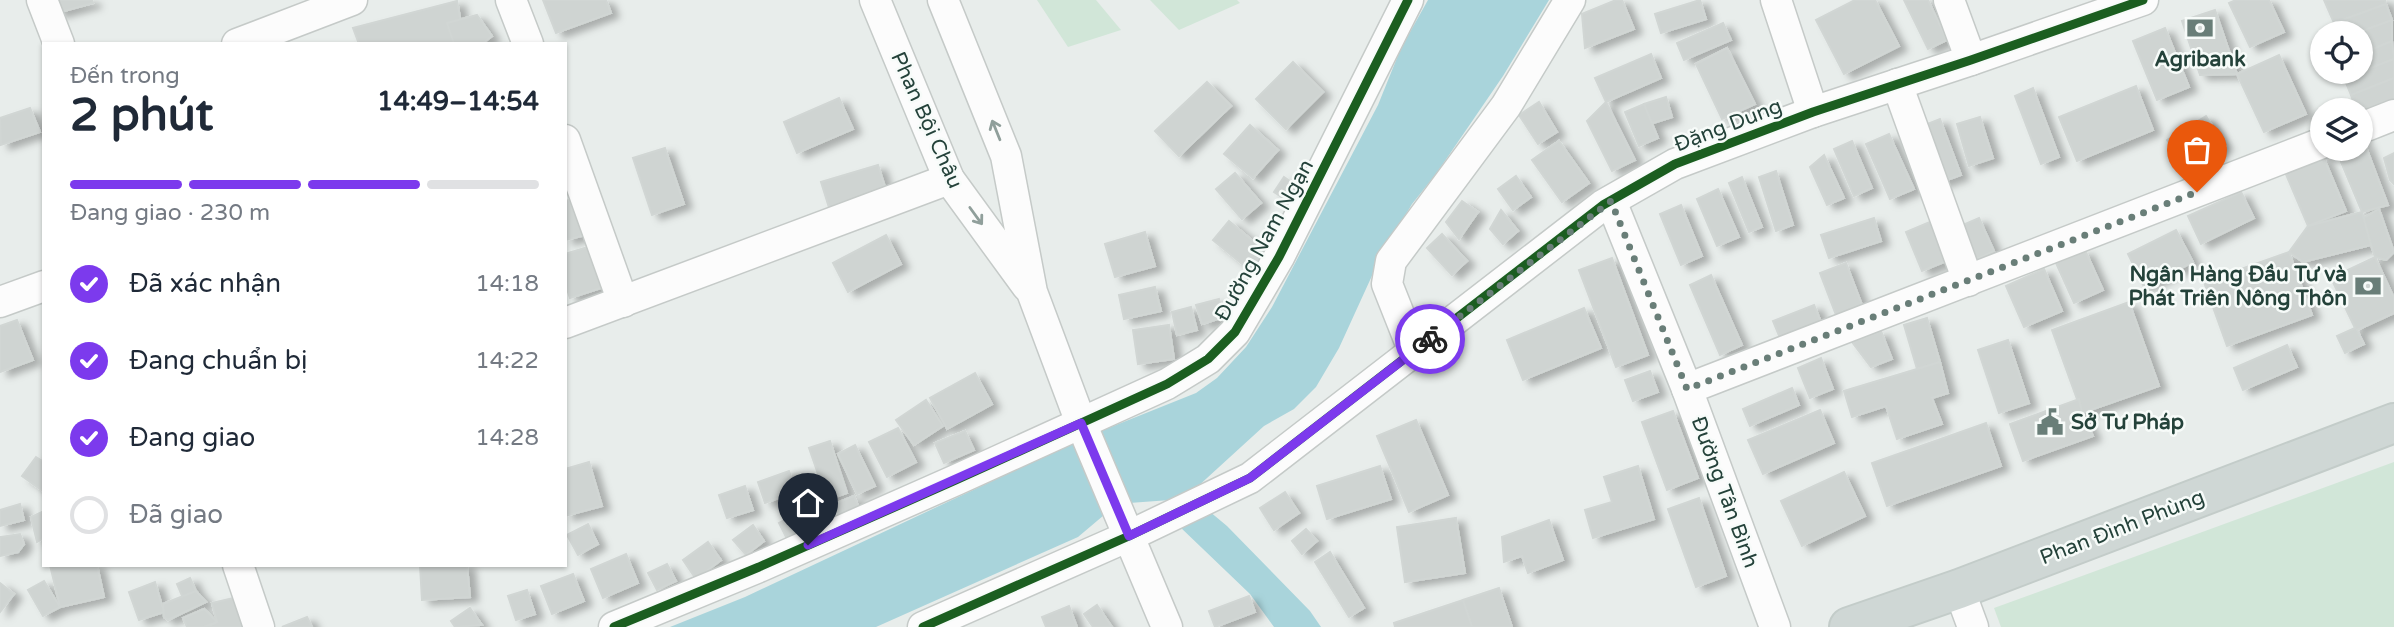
<!DOCTYPE html>
<html lang="vi">
<meta charset="utf-8">
<style>
body{margin:0;font-family:"Varela Round",sans-serif;background:#f2f2f3;color:#1f2937;height:100vh;display:flex;flex-direction:column;font-size:26px;white-space:nowrap}
*{box-sizing:border-box;margin:0}
p{font-size:23px;color:#747a83}
.icon{flex:none;width:38px;height:38px;fill:none;stroke:currentColor;stroke-width:2;stroke-linecap:round;stroke-linejoin:round}
.map{position:relative;flex:1;overflow:hidden}
.panel{position:absolute;left:42px;top:42px;width:525px;height:525px;display:flex;flex-direction:column;background:#fff;border-radius:0px;box-shadow:0 2px 5px #0004}
.panel>*{flex:none}
.fabs{position:absolute;left:2310px;top:21px;display:grid;gap:14px}
.fabs a{display:grid;place-items:center;width:63px;height:63px;border-radius:50%;background:#fff;box-shadow:0 2px 5px #0004;font-size:35px}
.pin{position:absolute;display:grid;place-items:center;width:60px;height:60px;color:#fff;margin:-72px -30px;border-radius:50% 50% 50% 0;rotate:-45deg;box-shadow:0 0 7px #0007}
.pin .icon{rotate:45deg}
.courier{position:absolute;display:grid;place-items:center;width:70px;height:70px;margin:-35px;border:5px solid #7c3aed;border-radius:50%;background:#fff;color:#222;box-shadow:0 2px 9px #0007}
.summary em{font-style:normal;font-weight:700}
.summary div{display:flex;flex-direction:column-reverse}
.summary{display:flex;align-items:center;justify-content:space-between;height:119px;padding:0 28px}
h1{font-size:46px;font-weight:700;line-height:52px}
.bar{display:grid;grid-template-columns:repeat(4,1fr);gap:10px 7px;align-content:center;height:84px;padding:0 28px}
.bar i{height:9px;border-radius:5px;background:#e0e1e3}
.bar .active{background:#7c3aed}
.bar p{grid-column:span 4}
ol{padding:0 28px;list-style:none}
li{display:flex;align-items:center;gap:21px;height:77px}
li p{margin-inline-start:auto}
li .icon{padding:7px;border-radius:50%;background:#7c3aed;color:#fff;stroke-width:4}
li:last-child{color:#747a83}
li i{width:38px;height:38px;border:4px solid #e0e1e3;border-radius:50%}
.map>svg:first-child{display:block}
.green{fill:#d1e6d8}
.water{fill:#a9d4db}
.building{fill:#cfd4d2;stroke:#d1d6d4;stroke-width:2;filter:url(#shadow)}
.lines{fill:none;stroke-linecap:round;stroke-linejoin:round}
.minor-casing{stroke:#c5cac8;stroke-width:33}
.major-casing{stroke:#c3ccc9;stroke-width:42}
.minor{stroke:#fcfcfc;stroke-width:30}
.major{stroke:#cfd7d5;stroke-width:38}
.cycleway-casing{stroke:#f7fbf9;stroke-width:13}
.cycleway{stroke:#1b5e20;stroke-width:9}
.oneway{stroke:#909f9b}
.done{stroke:#697e78;stroke-width:7;stroke-dasharray:0 12.6}
.route{stroke:#7c3aed;stroke-width:9}
.labels{text-anchor:middle;stroke-width:5;stroke-linejoin:round;paint-order:stroke}
.poi-label{font-size:21px;font-weight:bold;fill:#24423a;stroke:#f7fbf9}
.street-label{font-size:21px;fill:#24423a;stroke:#f7fbf9}
</style>
<div class="map">
<svg width="2394" height="627" viewBox="0 0 2394 627">
<defs>
<filter id="shadow"><feDropShadow dx="8" dy="4.5" stdDeviation="3.5" flood-color="#0004"/></filter>
</defs>
<rect width="100%" height="100%" fill="#e8edeb"/>
<!-- green -->
<g class="green">
<path d="M1037,0H1096L1121,30L1068,47Z"/>
<path d="M1150,0H1237L1240,3L1179,30Z"/>
<path d="M2394,462V627H2001L1994,608Z"/>
</g>
<!-- water -->
<g class="water">
<path d="M1428,0H1549L1503,76L1436,174L1412,204L1381,256L1339,348L1316,387L1294,409L1264,426L1184,499L1129,503L1110,510L1078,537L876,627H670L745,597L1086,437L1196,393L1217,378L1246,347L1272,307L1378,105L1401,48Z"/>
<path d="M1209,511L1227,526L1310,611L1321,627H1274L1250,594L1179,526Z"/>
</g>
<!-- building -->
<g class="building">
<path d="M54,0H92L93,3L57,13Z"/>
<path d="M543,0H606L611,13L556,33Z"/>
<path d="M1616,0H1622L1634,29L1585,48L1582,14Z"/>
<path d="M1700,0L1706,19L1661,33L1655,14Z"/>
<path d="M1855,0H1875L1899,46L1844,74L1816,20Z"/>
<path d="M1904,0H1928L1947,40L1928,49Z"/>
<path d="M2236,0H2269L2284,32L2250,47L2229,3Z"/>
<path d="M2324,0H2385L2386,4L2334,23Z"/>
<path d="M457,1L465,44H359L353,28Z"/>
<path d="M2386,4L2392,20L2357,33H2338L2334,23Z"/>
<path d="M2215,10L2237,74L2200,75L2182,21Z"/>
<path d="M477,15L492,36L482,44H454L447,23Z"/>
<path d="M2392,20V41L2361,54V33H2357Z"/>
<path d="M1723,23L1731,40L1684,60L1677,43Z"/>
<path d="M2165,28L2189,87L2157,100L2133,41Z"/>
<path d="M2392,41L2394,59L2344,78L2342,72H2361V54Z"/>
<path d="M1727,48L1755,104L1722,119L1696,64Z"/>
<path d="M1651,54L1661,78L1606,102L1595,78Z"/>
<path d="M2279,55L2306,114L2264,132L2237,74Z"/>
<path d="M2394,59V78L2351,95L2344,78Z"/>
<path d="M1293,62L1323,92L1286,129L1256,99Z"/>
<path d="M2394,78V100L2361,112V110H2356L2351,95Z"/>
<path d="M1207,82L1231,106L1179,156L1155,131Z"/>
<path d="M2136,86L2153,130L2077,161L2059,117Z"/>
<path d="M2033,88L2059,157L2041,164L2015,96Z"/>
<path d="M1666,97L1672,117L1650,124L1644,104Z"/>
<path d="M839,98L853,129L797,153L784,122Z"/>
<path d="M1539,102L1557,132L1538,144L1519,115Z"/>
<path d="M1606,102L1635,160L1612,171L1587,121Z"/>
<path d="M1644,104L1658,138L1639,146L1625,112Z"/>
<path d="M30,108L40,132L1,145L0,118Z"/>
<path d="M2206,116L2225,146L2187,170L2167,140Z"/>
<path d="M1980,117L1993,158L1969,166L1957,124Z"/>
<path d="M1940,119L1961,175L1939,183L1917,128Z"/>
<path d="M1250,125L1278,150L1253,178L1224,154Z"/>
<path d="M1889,134L1914,189L1890,199L1866,144Z"/>
<path d="M2363,139L2388,205L2362,212L2336,150L2361,149V140Z"/>
<path d="M1559,141L1589,183L1562,202L1532,160Z"/>
<path d="M1852,141L1872,188L1854,196L1834,149Z"/>
<path d="M665,148L684,204L652,215L633,158Z"/>
<path d="M2394,153V184L2390,180L2384,158Z"/>
<path d="M1824,155L1844,198L1827,205L1810,167Z"/>
<path d="M2323,156L2346,211L2308,226L2285,172Z"/>
<path d="M878,165L888,196L831,214L821,182Z"/>
<path d="M1776,171L1793,225L1776,231L1759,177Z"/>
<path d="M1235,173L1261,203L1242,219L1216,189Z"/>
<path d="M1516,176L1531,197L1513,210L1498,189Z"/>
<path d="M1284,177L1299,187L1289,202L1274,192Z"/>
<path d="M1742,177L1762,227L1749,232L1729,183Z"/>
<path d="M1718,189L1739,237L1717,246L1697,199Z"/>
<path d="M2241,192L2254,218L2201,244L2188,216Z"/>
<path d="M578,198L586,235L565,240V201Z"/>
<path d="M1462,201L1478,212L1459,239L1446,222Z"/>
<path d="M1681,205L1702,256L1681,265L1660,214Z"/>
<path d="M2379,209L2394,252L2386,260L2375,257L2362,219Z"/>
<path d="M1501,210L1518,231L1503,244L1490,229Z"/>
<path d="M2362,212L2371,245L2303,262L2289,252L2308,226Z"/>
<path d="M1874,218L1881,241L1829,258L1821,235Z"/>
<path d="M1979,218L1994,251L1973,261L1958,227Z"/>
<path d="M1229,221L1266,252L1251,271L1213,240Z"/>
<path d="M1932,221L1949,260L1922,271L1906,232Z"/>
<path d="M2176,230L2193,262L2144,287L2128,254Z"/>
<path d="M1145,232L1155,266L1115,277L1105,244Z"/>
<path d="M1442,234L1467,261L1452,275L1427,248Z"/>
<path d="M886,235L901,264L848,292L833,263Z"/>
<path d="M591,246L604,287L570,298L565,283V254Z"/>
<path d="M2085,250L2103,290L2074,303L2056,263Z"/>
<path d="M2289,252L2312,315L2227,346L2204,282Z"/>
<path d="M2375,257L2394,298V313L2357,330L2364,344L2345,353L2337,336L2355,328L2331,278Z"/>
<path d="M1612,258L1648,355L1616,367L1579,270Z"/>
<path d="M1846,263L1862,305L1836,315L1820,273Z"/>
<path d="M2044,269L2062,311L2024,327L2006,286Z"/>
<path d="M1711,275L1742,345L1720,355L1690,285Z"/>
<path d="M1155,287L1161,311L1124,319L1119,295Z"/>
<path d="M1219,299L1224,317L1202,324L1196,305Z"/>
<path d="M2129,302L2159,386L2082,413L2052,330Z"/>
<path d="M1814,305L1821,322L1780,338L1773,321Z"/>
<path d="M1191,307L1197,330L1177,335L1172,312Z"/>
<path d="M1584,308L1601,348L1523,380L1507,340Z"/>
<path d="M1927,318L1940,362L1917,369L1904,325Z"/>
<path d="M17,320L33,360L0,372V326Z"/>
<path d="M1169,325L1174,359L1138,364L1133,330Z"/>
<path d="M1881,331L1892,359L1871,367L1852,342Z"/>
<path d="M2008,340L2029,403L1999,413L1978,350Z"/>
<path d="M2287,345L2297,367L2243,390L2234,368Z"/>
<path d="M1821,358L1833,389L1810,398L1798,368Z"/>
<path d="M1940,362L1948,393L1932,398L1942,424L1897,439L1886,406L1852,417L1844,391Z"/>
<path d="M1650,371L1658,392L1633,401L1625,380Z"/>
<path d="M975,373L992,404L947,429L930,398Z"/>
<path d="M1792,388L1799,405L1750,426L1743,409Z"/>
<path d="M2079,399L2082,413L2093,436L2023,461L2010,424Z"/>
<path d="M926,400L943,426L914,445L896,420Z"/>
<path d="M1820,410L1834,443L1763,474L1748,440Z"/>
<path d="M1673,411L1698,478L1667,490L1642,422Z"/>
<path d="M1416,420L1448,495L1409,512L1377,436Z"/>
<path d="M1986,423L2001,466L1887,506L1872,463Z"/>
<path d="M898,428L916,462L887,477L869,442Z"/>
<path d="M965,431L974,450L944,463L935,443Z"/>
<path d="M830,441L847,493L827,500L809,448Z"/>
<path d="M855,445L875,486L857,494L838,454Z"/>
<path d="M36,457L44,462L43,491L22,476Z"/>
<path d="M589,462L602,506L565,516V469Z"/>
<path d="M1380,466L1391,499L1327,519L1317,486Z"/>
<path d="M1638,466L1654,519L1593,538L1585,510L1612,502L1604,477Z"/>
<path d="M789,471L796,492L765,503L758,482Z"/>
<path d="M1844,472L1865,516L1802,546L1781,501Z"/>
<path d="M745,486L753,510L727,518L719,495Z"/>
<path d="M1285,492L1299,513L1274,530L1260,508Z"/>
<path d="M854,496L859,508L839,515L834,504Z"/>
<path d="M1699,498L1726,576L1696,587L1668,509Z"/>
<path d="M20,504L24,520L0,526V510Z"/>
<path d="M813,506L822,524L788,541L779,523Z"/>
<path d="M44,511V538L37,542L31,517Z"/>
<path d="M1456,518L1465,573L1405,582L1397,527Z"/>
<path d="M1549,520L1563,560L1528,573L1522,556L1504,562L1502,537Z"/>
<path d="M588,524L598,544L578,555L567,535Z"/>
<path d="M753,525L764,541L746,555L733,540Z"/>
<path d="M1306,529L1317,541L1302,554L1292,541Z"/>
<path d="M20,534L24,544L18,552L0,556V537Z"/>
<path d="M708,542L721,560L696,579L683,560Z"/>
<path d="M1330,552L1364,608L1349,617L1315,562Z"/>
<path d="M626,554L638,583L603,598L591,569Z"/>
<path d="M667,564L676,581L657,590L648,573Z"/>
<path d="M50,565H97L104,597L60,607Z"/>
<path d="M420,565H467L470,597L422,600Z"/>
<path d="M573,574L584,601L552,614L541,586Z"/>
<path d="M190,578L196,591L183,598L177,584Z"/>
<path d="M44,581L60,607L43,616L28,590Z"/>
<path d="M155,582L164,612L139,620L129,592Z"/>
<path d="M0,583L14,594L0,612Z"/>
<path d="M1499,588L1512,627H1472L1463,600Z"/>
<path d="M527,590L535,614L516,620L508,596Z"/>
<path d="M196,591L206,602L168,620L164,617L163,604Z"/>
<path d="M1249,596L1255,612L1215,627L1209,611Z"/>
<path d="M238,597L245,627H207L217,622L212,603Z"/>
<path d="M1463,600L1472,627H1395L1394,623Z"/>
<path d="M1097,605L1112,627H1093L1084,614Z"/>
<path d="M1069,606L1077,627H1046L1042,617Z"/>
<path d="M470,608L482,625L455,627L451,621Z"/>
<path d="M204,609L217,622L204,627H187L183,618Z"/>
<path d="M307,617L312,627H282Z"/>
</g>
<g class="lines">
<defs>
<g id="minor">
<path d="M42,0L59,44"/>
<path d="M511,0L528,44"/>
<path d="M875,0L949,179L1027,286"/>
<path d="M943,0L1006,156L1032,292L1081,423L1167,627"/>
<path d="M1776,0L1813,112"/>
<path d="M1949,0L1971,60"/>
<path d="M237,44L352,0"/>
<path d="M1897,84L1968,281"/>
<path d="M2361,128L2394,115"/>
<path d="M565,140L623,302"/>
<path d="M1611,201L1687,389L1775,627"/>
<path d="M0,302L44,286"/>
<path d="M565,323L949,179"/>
<path d="M1414,352L1387,284L1391,261L1506,106L1570,0"/>
<path d="M1687,389L2322,143"/>
<path d="M238,565L259,627"/>
<path d="M1959,589L1973,627"/>
<path d="M614,627L759,567L956,480L1167,384L1208,359L1235,332L1279,257L1408,0"/>
<path d="M923,627L1129,536L1250,478L1603,205L1675,164L1813,112L1971,60L2143,0"/>
</g>
<path id="major" d="M1849,627L1959,589L2394,423"/>
</defs>
<!-- minor casing -->
<use href="#minor" class="minor-casing"/>
<!-- major casing -->
<use href="#major" class="major-casing"/>
<!-- minor -->
<use href="#minor" class="minor"/>
<!-- major -->
<use href="#major" class="major"/>
<defs>
<g id="cycleway">
<path d="M614,627L759,567L956,480L1167,384L1208,359L1235,332L1279,257L1408,0"/>
<path d="M923,627L1129,536L1250,478L1603,205L1675,164L1813,112L1971,60L2143,0"/>
</g>
</defs>
<!-- cycleway casing -->
<use href="#cycleway" class="cycleway-casing"/>
<!-- cycleway -->
<use href="#cycleway" class="cycleway"/>
</g>
<!-- one-way arrows -->
<defs><path id="oneway-shaft" d="M-6 0H5M1.5-3L5.5 0L1.5 3" fill="none" stroke-width="1.6" stroke-linecap="round" stroke-linejoin="round" transform="scale(1.75)"/></defs>
<g class="oneway">
<use href="#oneway-shaft" transform="translate(996 130) rotate(-112)"/>
<use href="#oneway-shaft" transform="translate(976 216) rotate(54)"/>
</g>
<g class="lines">
<!-- done -->
<path class="done" d="M1430,339L1611,201L1687,389L2197,192"/>
<!-- route -->
<path class="route" d="M808,545L1081,423L1129,536L1250,478L1430,339"/>
</g>
<!-- icons -->
<defs>
<symbol id="bank-bare" viewBox="-9 -9 18 18"><path d="M-6-4H6V4H-6ZM0-2.3a2.3 2.3 0 1 0 0 4.6a2.3 2.3 0 1 0 0-4.6Z" fill="#697e78" stroke="#f7fbf9" stroke-width="2.5" paint-order="stroke"/></symbol>
<symbol id="civic-bare" viewBox="-9 -9 18 18"><path d="M-.6-6.5H3V-4.5H.6V-3L4-1V1h2V6H-6V1h2V-1L-.6-3ZM-1.2 2.5V6h2.4V2.5Z" fill="#697e78" stroke="#f7fbf9" stroke-width="2.5" paint-order="stroke"/></symbol>
</defs>
<g fill-rule="evenodd">
<use href="#bank-bare" x="2181" y="9" width="38" height="38"/>
<use href="#bank-bare" x="2349" y="267" width="38" height="38"/>
<use href="#civic-bare" x="2031" y="403" width="38" height="38"/>
</g>
<g class="labels">
<!-- poi labels -->
<g class="poi-label">
<text x="2200" y="66">Agribank</text>
<text x="2347" y="281" text-anchor="end">Ngân Hàng Đầu Tư và<tspan x="2347" dy="24">Phát Triên Nông Thôn</tspan></text>
<text x="2071" y="429" text-anchor="start">Sở Tư Pháp</text>
</g>
<!-- street labels -->
<g class="street-label">
<text transform="translate(927 120) rotate(66)" y="7">Phan Bội Châu</text>
<text transform="translate(1728 125) rotate(-21)" y="7">Đặng Dung</text>
<text transform="translate(1264 240) rotate(-61)" y="7">Đường Nam Ngạn</text>
<text transform="translate(1725 492) rotate(70)" y="7">Đường Tân Bình</text>
<text transform="translate(2122 527) rotate(-21)" y="7">Phan Đình Phùng</text>
</g>
</g>
</svg>
<div class="fabs">
<a><svg class="icon" aria-label="locate" viewBox="0 0 24 24"><circle cx="12" cy="12" r="6"/><path d="M12 2v4M12 18v4M2 12h4M18 12h4"/></svg></a>
<a><svg class="icon" aria-label="layers" viewBox="0 0 24 24"><path d="M12 4l9 5-9 5-9-5zM3 14l9 5 9-5"/></svg></a>
</div>
<div class="pin" style="left:2197px;top:192px;background:#ea580c"><svg class="icon" aria-label="bag" viewBox="0 0 24 24"><path d="M5 8h14l-1 12H6zM9 8a3 3 0 0 1 6 0"/></svg></div>
<div class="pin" style="left:808px;top:545px;background:#1f2937"><svg class="icon" aria-label="home" viewBox="0 0 24 24"><path d="M3 11l9-7 9 7M6 9v11h12V9"/></svg></div>
<div class="courier" style="left:1430px;top:339px"><svg class="icon" aria-label="bike" viewBox="0 0 24 24"><circle cx="6" cy="16" r="4"/><circle cx="18" cy="16" r="4"/><path d="M6 16l4-8h5l3 8M10 8l3 8H6M13 5h3"/></svg></div>
<section class="panel">
<div class="summary"><div><h1>2 phút</h1><p>Đến trong</p></div><em>14:49–14:54</em></div>
<div class="bar"><i class="active"></i><i class="active"></i><i class="active"></i><i></i><p>Đang giao · 230 m</p></div>
<ol>
<li><svg class="icon" aria-label="check" viewBox="0 0 24 24"><path d="M5 12l5 5 9-10"/></svg>Đã xác nhận<p>14:18</p></li>
<li><svg class="icon" aria-label="check" viewBox="0 0 24 24"><path d="M5 12l5 5 9-10"/></svg>Đang chuẩn bị<p>14:22</p></li>
<li><svg class="icon" aria-label="check" viewBox="0 0 24 24"><path d="M5 12l5 5 9-10"/></svg>Đang giao<p>14:28</p></li>
<li><i></i>Đã giao</li>
</ol>
</section>
</div>
